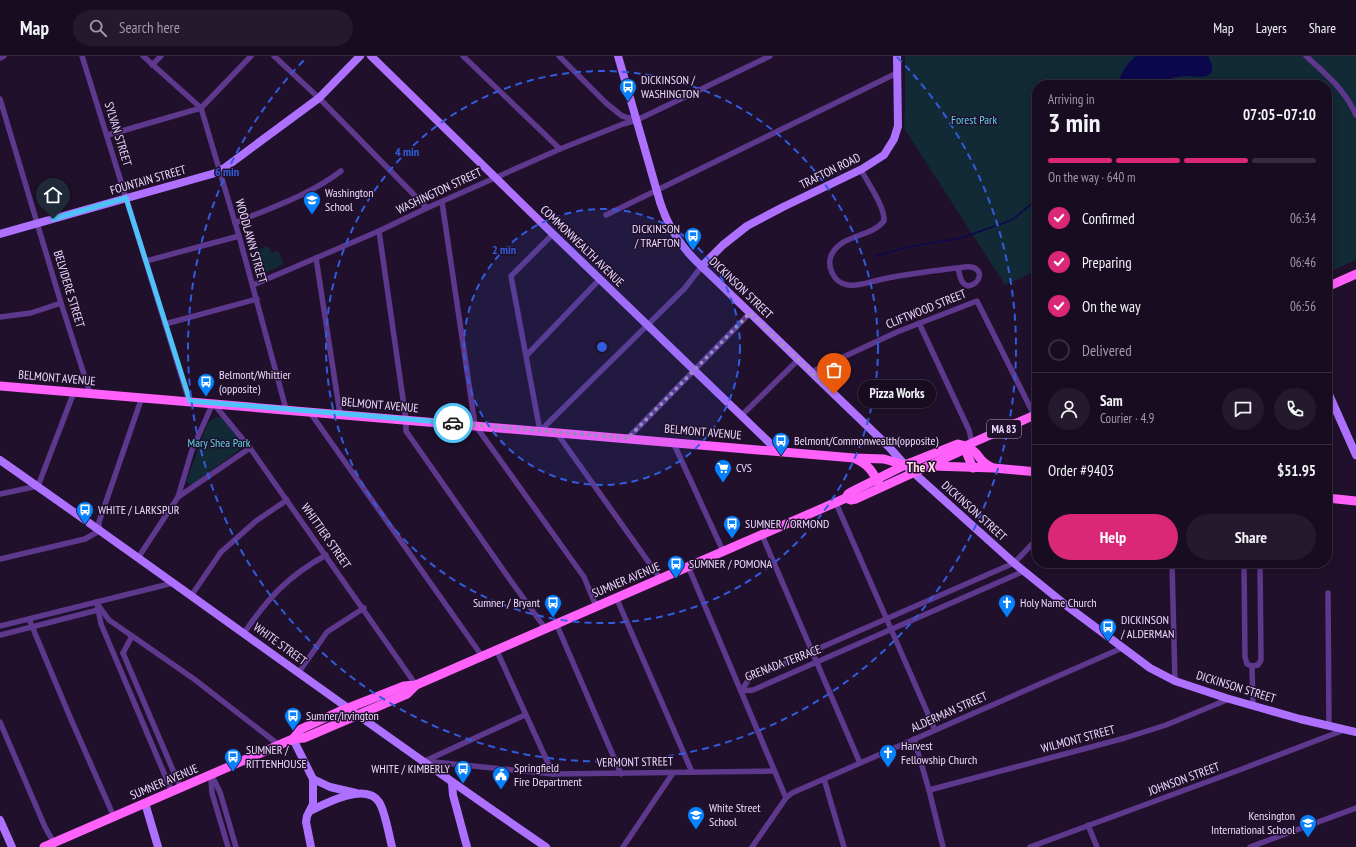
<!DOCTYPE html>
<meta charset="utf-8">
<style>
body{margin:0;font-family:"PT Sans Narrow",sans-serif;background:#251a2d;color:#f1f3f6;height:100vh;display:flex;flex-direction:column;font-size:15px;white-space:nowrap}
*{box-sizing:border-box;margin:0}
p{font-size:13px;color:#9f9ba5}
.icon{flex:none;width:22px;height:22px;fill:none;stroke:currentColor;stroke-width:2;stroke-linecap:round;stroke-linejoin:round}
.map{position:relative;flex:1;overflow:hidden}
.details{position:absolute;left:1032px;top:24px;width:300px;height:488px;display:flex;flex-direction:column;background:#180c20;border-radius:16px;box-shadow:0 2px 10px #0003,0 0 0 1px #362c3e}
.details>*{flex:none}
.pin{position:absolute;display:grid;place-items:center;width:34px;height:34px;color:#fff;margin:-41px -17px;border-radius:50% 50% 50% 0;rotate:-45deg;box-shadow:0 0 4px #0007}
.pin .icon{rotate:45deg}
.courier{position:absolute;display:grid;place-items:center;width:40px;height:40px;margin:-20px;border:3px solid #4fc3f7;border-radius:50%;background:#fff;color:#222;box-shadow:0 1px 5px #0007}
.bubble{position:absolute;height:28px;border-radius:14px;background:#180c20;box-shadow:0 2px 10px #0003,0 0 0 1px #362c3e;font-size:13px;font-weight:800;line-height:28px;text-align:center}
.head em{font-style:normal;font-weight:800}
.head div{display:flex;flex-direction:column-reverse}
.head{display:flex;align-items:center;justify-content:space-between;height:68px;padding:0 16px}
h1{font-size:26px;font-weight:800;line-height:30px}
.bar{display:grid;grid-template-columns:repeat(4,1fr);gap:6px 4px;align-content:center;height:48px;padding:0 16px}
.bar i{height:5px;border-radius:3px;background:#362c3e}
.bar .current{background:#db2777}
.bar p{grid-column:span 4}
.line{display:flex;align-items:center;gap:10px;padding:0 16px;border-top:1px solid #362c3e}
.line div{flex:1}
.round{display:grid;place-items:center;flex:none;width:42px;height:42px;border-radius:21px;background:#251a2d}
ol{padding:0 16px;list-style:none}
li{display:flex;align-items:center;gap:12px;height:44px}
li p{margin-inline-start:auto}
li .icon{padding:4px;border-radius:50%;background:#db2777;color:#fff;stroke-width:4}
li:last-child{color:#9f9ba5}
li i{width:22px;height:22px;border:2px solid #362c3e;border-radius:50%}
.action{display:flex;gap:8px;margin-top:auto;padding:8px 16px}
.action a{flex:1;height:46px;border-radius:24px;background:#db2777;color:#fff;font-size:16px;font-weight:800;line-height:46px;text-align:center}
.action a+a{background:#251a2d;color:#f1f3f6}
header{display:flex;align-items:center;gap:24px;box-sizing:border-box;height:56px;padding:0 20px;background:#180c20;border-bottom:1px solid #362c3e}
header strong{font-size:19px}
nav{display:flex;gap:22px;margin-inline-start:auto;font-size:14px}
.search{width:280px;height:36px;background:#251a2d;display:flex;align-items:center;gap:10px;box-sizing:border-box;padding:0 14px;border-radius:22px;color:#9f9ba5;font-size:15px}
.map>svg:first-child{display:block}
.green{fill:#122936}
.water{fill:#0b084c}
.lines{fill:none;stroke-linecap:round;stroke-linejoin:round}
.stream{stroke:#0b084c;stroke-width:1.5}
.street{stroke:#5e388d;stroke-width:5.5}
.secondary{stroke:#ae71ff;stroke-width:8}
.primary{stroke:#ff61fa;stroke-width:9}
.done{stroke:#a593b5;stroke-width:4;stroke-dasharray:0 7.2}
.route{stroke:#4fc3f7;stroke-width:5}
.ring{fill:none;stroke:#325cdc;stroke-width:2;stroke-dasharray:7 5}
.labels{text-anchor:middle;stroke-width:3;stroke-linejoin:round;paint-order:stroke}
.shield{fill:#20102b;stroke:#b09dbf;stroke-width:1}
.shield-label{font-size:11px;font-weight:bold;fill:#eddaff}
.poi-label{font-size:12px;fill:#eddaff;stroke:#20102b;text-anchor:start}
.park-label{font-size:12px;fill:#5ed2e7;stroke:#20102b}
.street-label{font-size:12px;fill:#eddaff;stroke:#20102b}
.quarter-label{font-size:14px;font-weight:bold;fill:#ffdce4;stroke:#20102b}
.centre{fill:#325cdc;stroke:#20102b;stroke-width:2}
.ring-label{font-size:12px;text-anchor:middle;font-weight:bold;fill:#325cdc;stroke:#20102b;stroke-width:3;stroke-linejoin:round;paint-order:stroke}
</style>
<header>
<strong>Map</strong>
<div class="search"><svg class="icon" aria-label="search" viewBox="0 0 24 24"><circle cx="10" cy="10" r="6"/><path d="M15 15l6 6"/></svg>Search here</div>
<nav><a>Map</a><a>Layers</a><a>Share</a></nav>
</header>
<div class="map">
<svg width="1356" height="791" viewBox="0 0 1356 791">
<rect width="100%" height="100%" fill="#20102b"/>
<!-- green -->
<g class="green">
<path d="M905,0H1356V204L1327,217V29H1037V215L1005,229L904,72L905,54Z"/>
<path d="M268,190L272,197L278,195L284,208L258,220L252,196Z"/>
<path d="M219,361L223,362L243,387V391L193,428H190L187,426V423L208,367L214,362Z"/>
</g>
<!-- water -->
<path class="water" d="M1136,0H1208L1212,9V16C1205,24 1195,20 1186,20C1182,20 1177,21 1172,22L1170,29H1117C1121,18 1126,8 1136,0Z"/>
<g class="lines">
<!-- stream -->
<path class="stream" d="M876,200L908,191L961,182L1012,164L1029,150L1037,142"/>
<!-- street -->
<g class="street">
<path d="M82,0L189,345"/>
<path d="M143,0L201,52L239,180L286,353"/>
<path d="M274,0L319,42L427,152"/>
<path d="M463,0L560,93"/>
<path d="M559,0L606,47L622,60L636,64"/>
<path d="M1306,0C1326,18 1345,34 1356,59"/>
<path d="M0,2L4,0"/>
<path d="M152,9L161,0"/>
<path d="M0,43L61,247L90,337"/>
<path d="M108,79L201,52L251,0"/>
<path d="M861,114C868,127 885,151 884,165C871,181 845,178 833,196C825,208 833,227 848,229C860,231 872,225 883,223C907,218 932,215 956,212C960,212 966,210 971,211C984,213 981,228 968,230C960,228 960,219 958,212"/>
<path d="M442,146L475,369L584,521L596,550"/>
<path d="M606,159L897,17"/>
<path d="M235,167C270,152 310,139 341,115"/>
<path d="M379,175L406,364V375L506,518L545,572"/>
<path d="M316,202L340,358"/>
<path d="M146,205L239,180"/>
<path d="M253,229L379,175L427,152L560,93L623,68L637,64L770,0"/>
<path d="M0,261L31,257L61,247"/>
<path d="M919,267L969,374L972,387"/>
<path d="M165,268L257,243"/>
<path d="M526,300L600,223"/>
<path d="M811,316L897,276L977,245L1034,359"/>
<path d="M309,355L482,600"/>
<path d="M741,360L798,304"/>
<path d="M540,375L684,233L702,210"/>
<path d="M540,375L511,220L553,178"/>
<path d="M556,376L660,522"/>
<path d="M628,382L750,257"/>
<path d="M673,386L723,495"/>
<path d="M0,438L38,430L74,336"/>
<path d="M178,441L250,392"/>
<path d="M836,447L935,674"/>
<path d="M762,479L860,707"/>
<path d="M138,502L178,441L192,394L213,347L250,392L416,629"/>
<path d="M0,503L85,483L99,475V466L142,341"/>
<path d="M1172,507L1175,625"/>
<path d="M1244,507L1245,601L1247,608L1252,610L1258,609L1261,604L1260,507"/>
<path d="M688,510L786,742"/>
<path d="M1328,537L1329,671"/>
<path d="M191,540L221,496L256,465L287,444"/>
<path d="M616,541L692,716"/>
<path d="M96,546L109,564L194,623L279,689"/>
<path d="M97,548L101,568L172,736"/>
<path d="M29,563L70,661L114,761"/>
<path d="M556,567L621,718"/>
<path d="M0,570L173,527"/>
<path d="M244,577C268,542 288,520 326,499"/>
<path d="M0,579L98,554"/>
<path d="M496,593L553,718"/>
<path d="M123,597L181,733"/>
<path d="M123,597L132,580"/>
<path d="M1252,610L1253,650"/>
<path d="M299,616L327,576L364,552"/>
<path d="M741,635L749,623L1014,507L1037,483"/>
<path d="M741,635L753,634L1024,515"/>
<path d="M0,666L45,771L54,787"/>
<path d="M914,683L929,734L943,791"/>
<path d="M424,705L553,718L774,715"/>
<path d="M425,705L525,659"/>
<path d="M211,718L220,736L236,791"/>
<path d="M211,723L212,737L228,791"/>
<path d="M824,723L844,791"/>
<path d="M929,734L1125,682L1166,669L1229,643"/>
<path d="M1088,769L1097,791"/>
<path d="M623,791L673,717"/>
<path d="M752,791L786,742L792,737L1122,592"/>
<path d="M1030,791L1242,713L1344,674"/>
<path d="M1250,791L1356,752"/>
</g>
<!-- secondary -->
<g class="secondary">
<path d="M371,0L553,178L778,395"/>
<path d="M618,0L660,146C667,168 679,188 696,205L889,391L905,409L1014,507L1067,550L1150,612L1175,625L1226,642L1300,663L1356,676"/>
<path d="M0,178L219,116L319,42L360,0"/>
<path d="M702,210L723,189L747,170L783,151L862,113L884,99L894,83L898,70L897,0"/>
<path d="M1327,334L1356,399"/>
<path d="M0,404C183,532 362,665 546,791"/>
<path d="M293,683L313,723V748L307,760L306,766L311,791"/>
<path d="M313,723L330,731L356,737"/>
<path d="M452,727L453,739L467,791"/>
<path d="M145,747L158,791"/>
<path d="M310,755C326,747 366,726 379,746C385,755 389,779 392,791"/>
<path d="M0,764L12,791"/>
</g>
<!-- primary -->
<g class="primary">
<path d="M1327,231L1356,218"/>
<path d="M0,330L854,402L884,403L905,409"/>
<path d="M971,389L967,398L973,412"/>
<path d="M970,393C980,397 978,406 991,411"/>
<path d="M856,403C868,408 873,416 879,428"/>
<path d="M933,410L994,412L1037,416"/>
<path d="M846,442L851,444L856,443L961,395L966,390L972,387L1037,358"/>
<path d="M1327,442L1356,445"/>
<path d="M293,683L301,673L338,656L404,630L416,629"/>
<path d="M44,791L279,689L293,683L304,682L407,638L416,629L846,442L848,438L851,436L905,409L958,388L966,390"/>
</g>
</g>
<g class="lines">
<!-- done -->
<path class="done" d="M453,367L628,382L750,257L834,338"/>
<!-- route -->
<path class="route" d="M53,163L126,142L190,345L453,367"/>
</g>
<!-- distance rings -->
<circle cx="602" cy="291" r="138" fill="#325cdc" fill-opacity=".12"/>
<g class="ring">
<circle cx="602" cy="291" r="138"/>
<circle cx="602" cy="291" r="276"/>
<path d="M897 1A414 414 0 1 1 307 1"/>
</g>
<!-- icons -->
<defs>
<symbol id="bus-pin" viewBox="-11 -11 22 30"><path d="M0 17L-7.5 6A9.5 9.5 0 1 1 7.5 6Z" fill="#0682ff" stroke="#20102b"/><path d="M-5-6H5V4H4V6H2V4H-2V6H-4V4H-5ZM-3.5-4V0h7V-4ZM-3.5 1.2v1.5H-2V1.2ZM2 1.2v1.5H3.5V1.2Z" fill="#fff"/></symbol>
<symbol id="school-pin" viewBox="-11 -11 22 30"><path d="M0 17L-7.5 6A9.5 9.5 0 1 1 7.5 6Z" fill="#0682ff" stroke="#20102b"/><path d="M0-5L7-2L0 1L-7-2ZM-4 1L0 2.5L4 1V4Q0 6-4 4Z" fill="#fff"/></symbol>
<symbol id="supermarket-pin" viewBox="-11 -11 22 30"><path d="M0 17L-7.5 6A9.5 9.5 0 1 1 7.5 6Z" fill="#0682ff" stroke="#20102b"/><path d="M-6-5.5h2.5l.6 2H6L4.5 2H-2.5L-4.4-4H-6ZM-1.5 3.2a1.3 1.3 0 1 0 .1 0ZM3 3.2a1.3 1.3 0 1 0 .1 0Z" fill="#fff"/></symbol>
<symbol id="church-pin" viewBox="-11 -11 22 30"><path d="M0 17L-7.5 6A9.5 9.5 0 1 1 7.5 6Z" fill="#0682ff" stroke="#20102b"/><path d="M-1.2-6h2.4v3.5h3.3v2.4h-3.3V6h-2.4V-.1h-3.3v-2.4h3.3Z" fill="#fff"/></symbol>
<symbol id="civic-pin" viewBox="-11 -11 22 30"><path d="M0 17L-7.5 6A9.5 9.5 0 1 1 7.5 6Z" fill="#0682ff" stroke="#20102b"/><path d="M-.6-6.5H3V-4.5H.6V-3L4-1V1h2V6H-6V1h2V-1L-.6-3ZM-1.2 2.5V6h2.4V2.5Z" fill="#fff"/></symbol>
</defs>
<g fill-rule="evenodd">
<use href="#bus-pin" x="618" y="21" width="20" height="27"/>
<use href="#school-pin" x="302" y="134" width="20" height="27"/>
<use href="#bus-pin" x="683" y="170" width="20" height="27"/>
<use href="#bus-pin" x="196" y="316" width="20" height="27"/>
<use href="#bus-pin" x="771" y="375" width="20" height="27"/>
<use href="#supermarket-pin" x="713" y="402" width="20" height="27"/>
<use href="#bus-pin" x="75" y="444" width="20" height="27"/>
<use href="#bus-pin" x="722" y="458" width="20" height="27"/>
<use href="#bus-pin" x="666" y="498" width="20" height="27"/>
<use href="#bus-pin" x="543" y="537" width="20" height="27"/>
<use href="#church-pin" x="997" y="537" width="20" height="27"/>
<use href="#bus-pin" x="1098" y="561" width="20" height="27"/>
<use href="#bus-pin" x="283" y="650" width="20" height="27"/>
<use href="#church-pin" x="878" y="687" width="20" height="27"/>
<use href="#bus-pin" x="223" y="691" width="20" height="27"/>
<use href="#bus-pin" x="453" y="703" width="20" height="27"/>
<use href="#civic-pin" x="491" y="709" width="20" height="27"/>
<use href="#school-pin" x="686" y="749" width="20" height="27"/>
<use href="#school-pin" x="1298" y="757" width="20" height="27"/>
</g>
<g class="labels">
<!-- shield labels -->
<rect class="shield" x="987" y="364" width="34" height="18" rx="3"/>
<g class="shield-label">
<text x="1004" y="377">MA 83</text>
</g>
<!-- poi labels -->
<g class="poi-label">
<text x="641" y="28">DICKINSON /<tspan x="641" dy="14">WASHINGTON</tspan></text>
<text x="325" y="141">Washington<tspan x="325" dy="14">School</tspan></text>
<text x="680" y="177" text-anchor="end">DICKINSON<tspan x="680" dy="14">/ TRAFTON</tspan></text>
<text x="219" y="323">Belmont/Whittier<tspan x="219" dy="14">(opposite)</tspan></text>
<text x="794" y="389">Belmont/Commonwealth(opposite)</text>
<text x="736" y="416">CVS</text>
<text x="98" y="458">WHITE / LARKSPUR</text>
<text x="745" y="472">SUMNER / ORMOND</text>
<text x="689" y="512">SUMNER / POMONA</text>
<text x="540" y="551" text-anchor="end">Sumner / Bryant</text>
<text x="1020" y="551">Holy Name Church</text>
<text x="1121" y="568">DICKINSON<tspan x="1121" dy="14">/ ALDERMAN</tspan></text>
<text x="306" y="664">Sumner/Irvington</text>
<text x="901" y="694">Harvest<tspan x="901" dy="14">Fellowship Church</tspan></text>
<text x="246" y="698">SUMNER /<tspan x="246" dy="14">RITTENHOUSE</tspan></text>
<text x="514" y="716">Springfield<tspan x="514" dy="14">Fire Department</tspan></text>
<text x="450" y="717" text-anchor="end">WHITE / KIMBERLY</text>
<text x="709" y="756">White Street<tspan x="709" dy="14">School</tspan></text>
<text x="1295" y="764" text-anchor="end">Kensington<tspan x="1295" dy="14">International School</tspan></text>
</g>
<!-- park labels -->
<g class="park-label">
<text x="974" y="68">Forest Park</text>
<text x="219" y="391">Mary Shea Park</text>
</g>
<!-- street labels -->
<g class="street-label">
<text transform="translate(118 78) rotate(73)" y="4">SYLVAN STREET</text>
<text transform="translate(830 115) rotate(-26)" y="4">TRAFTON ROAD</text>
<text transform="translate(148 124) rotate(-16)" y="4">FOUNTAIN STREET</text>
<text transform="translate(439 135) rotate(-25)" y="4">WASHINGTON STREET</text>
<text transform="translate(251 185) rotate(74)" y="4">WOODLAWN STREET</text>
<text transform="translate(582 190) rotate(44)" y="4">COMMONWEALTH AVENUE</text>
<text transform="translate(741 232) rotate(44)" y="4">DICKINSON STREET</text>
<text transform="translate(69 233) rotate(73)" y="4">BELVIDERE STREET</text>
<text transform="translate(926 253) rotate(-22)" y="4">CLIFTWOOD STREET</text>
<text transform="translate(57 322) rotate(5)" y="4">BELMONT AVENUE</text>
<text transform="translate(380 349) rotate(5)" y="4">BELMONT AVENUE</text>
<text transform="translate(703 376) rotate(5)" y="4">BELMONT AVENUE</text>
<text transform="translate(974 455) rotate(42)" y="4">DICKINSON STREET</text>
<text transform="translate(326 480) rotate(55)" y="4">WHITTIER STREET</text>
<text transform="translate(626 524) rotate(-23)" y="4">SUMNER AVENUE</text>
<text transform="translate(280 588) rotate(36)" y="4">WHITE STREET</text>
<text transform="translate(783 607) rotate(-21)" y="4">GRENADA TERRACE</text>
<text transform="translate(1236 631) rotate(17)" y="4">DICKINSON STREET</text>
<text transform="translate(949 656) rotate(-24)" y="4">ALDERMAN STREET</text>
<text transform="translate(1078 683) rotate(-15)" y="4">WILMONT STREET</text>
<text transform="translate(635 706) rotate(-1)" y="4">VERMONT STREET</text>
<text transform="translate(1184 723) rotate(-20)" y="4">JOHNSON STREET</text>
<text transform="translate(164 726) rotate(-23)" y="4">SUMNER AVENUE</text>
</g>
<!-- quarter labels -->
<g class="quarter-label">
<text x="921" y="416">The X</text>
</g>
</g>
<circle cx="602" cy="291" r="6" class="centre"/>
<g class="ring-label">
<text x="407" y="100">4 min</text>
<text x="227" y="120">6 min</text>
<text x="504" y="198">2 min</text>
</g>
</svg>
<div class="pin" style="left:834px;top:338px;background:#ea580c"><svg class="icon" aria-label="bag" viewBox="0 0 24 24"><path d="M5 8h14l-1 12H6zM9 8a3 3 0 0 1 6 0"/></svg></div>
<div class="pin" style="left:53px;top:163px;background:#1f2937"><svg class="icon" aria-label="home" viewBox="0 0 24 24"><path d="M3 11l9-7 9 7M6 9v11h12V9"/></svg></div>
<div class="courier" style="left:453px;top:367px"><svg class="icon" aria-label="car" viewBox="0 0 24 24"><path d="M5 17H2v-5l4-1 3-4h7l3 4 3 1v5h-3M9 17h6M6 11h13"/><circle cx="7" cy="17" r="2"/><circle cx="17" cy="17" r="2"/></svg></div>
<div class="bubble" style="left:858px;top:324px;width:78px">Pizza Works</div>
<section class="details">
<div class="head"><div><h1>3 min</h1><p>Arriving in</p></div><em>07:05–07:10</em></div>
<div class="bar"><i class="current"></i><i class="current"></i><i class="current"></i><i></i><p>On the way · 640 m</p></div>
<ol>
<li><svg class="icon" aria-label="check" viewBox="0 0 24 24"><path d="M5 12l5 5 9-10"/></svg>Confirmed<p>06:34</p></li>
<li><svg class="icon" aria-label="check" viewBox="0 0 24 24"><path d="M5 12l5 5 9-10"/></svg>Preparing<p>06:46</p></li>
<li><svg class="icon" aria-label="check" viewBox="0 0 24 24"><path d="M5 12l5 5 9-10"/></svg>On the way<p>06:56</p></li>
<li><i></i>Delivered</li>
</ol>
<div class="line" style="height:72px"><a class="round"><svg class="icon" aria-label="person" viewBox="0 0 24 24"><circle cx="12" cy="8" r="4"/><path d="M4 21q1-7 8-7t8 7"/></svg></a><div><b>Sam</b><p>Courier · 4.9</p></div><a class="round"><svg class="icon" aria-label="chat" viewBox="0 0 24 24"><path d="M4 5h16v11H9l-5 4z"/></svg></a><a class="round"><svg class="icon" aria-label="phone" viewBox="0 0 24 24"><path d="M5 4h4l2 5-3 2q2 4 5 5l2-3 5 2v4C11 20 4 13 5 4z"/></svg></a></div>
<div class="line" style="height:52px"><div>Order #9403</div><b>$51.95</b></div>
<div class="action"><a>Help</a><a>Share</a></div>
</section>
</div>
